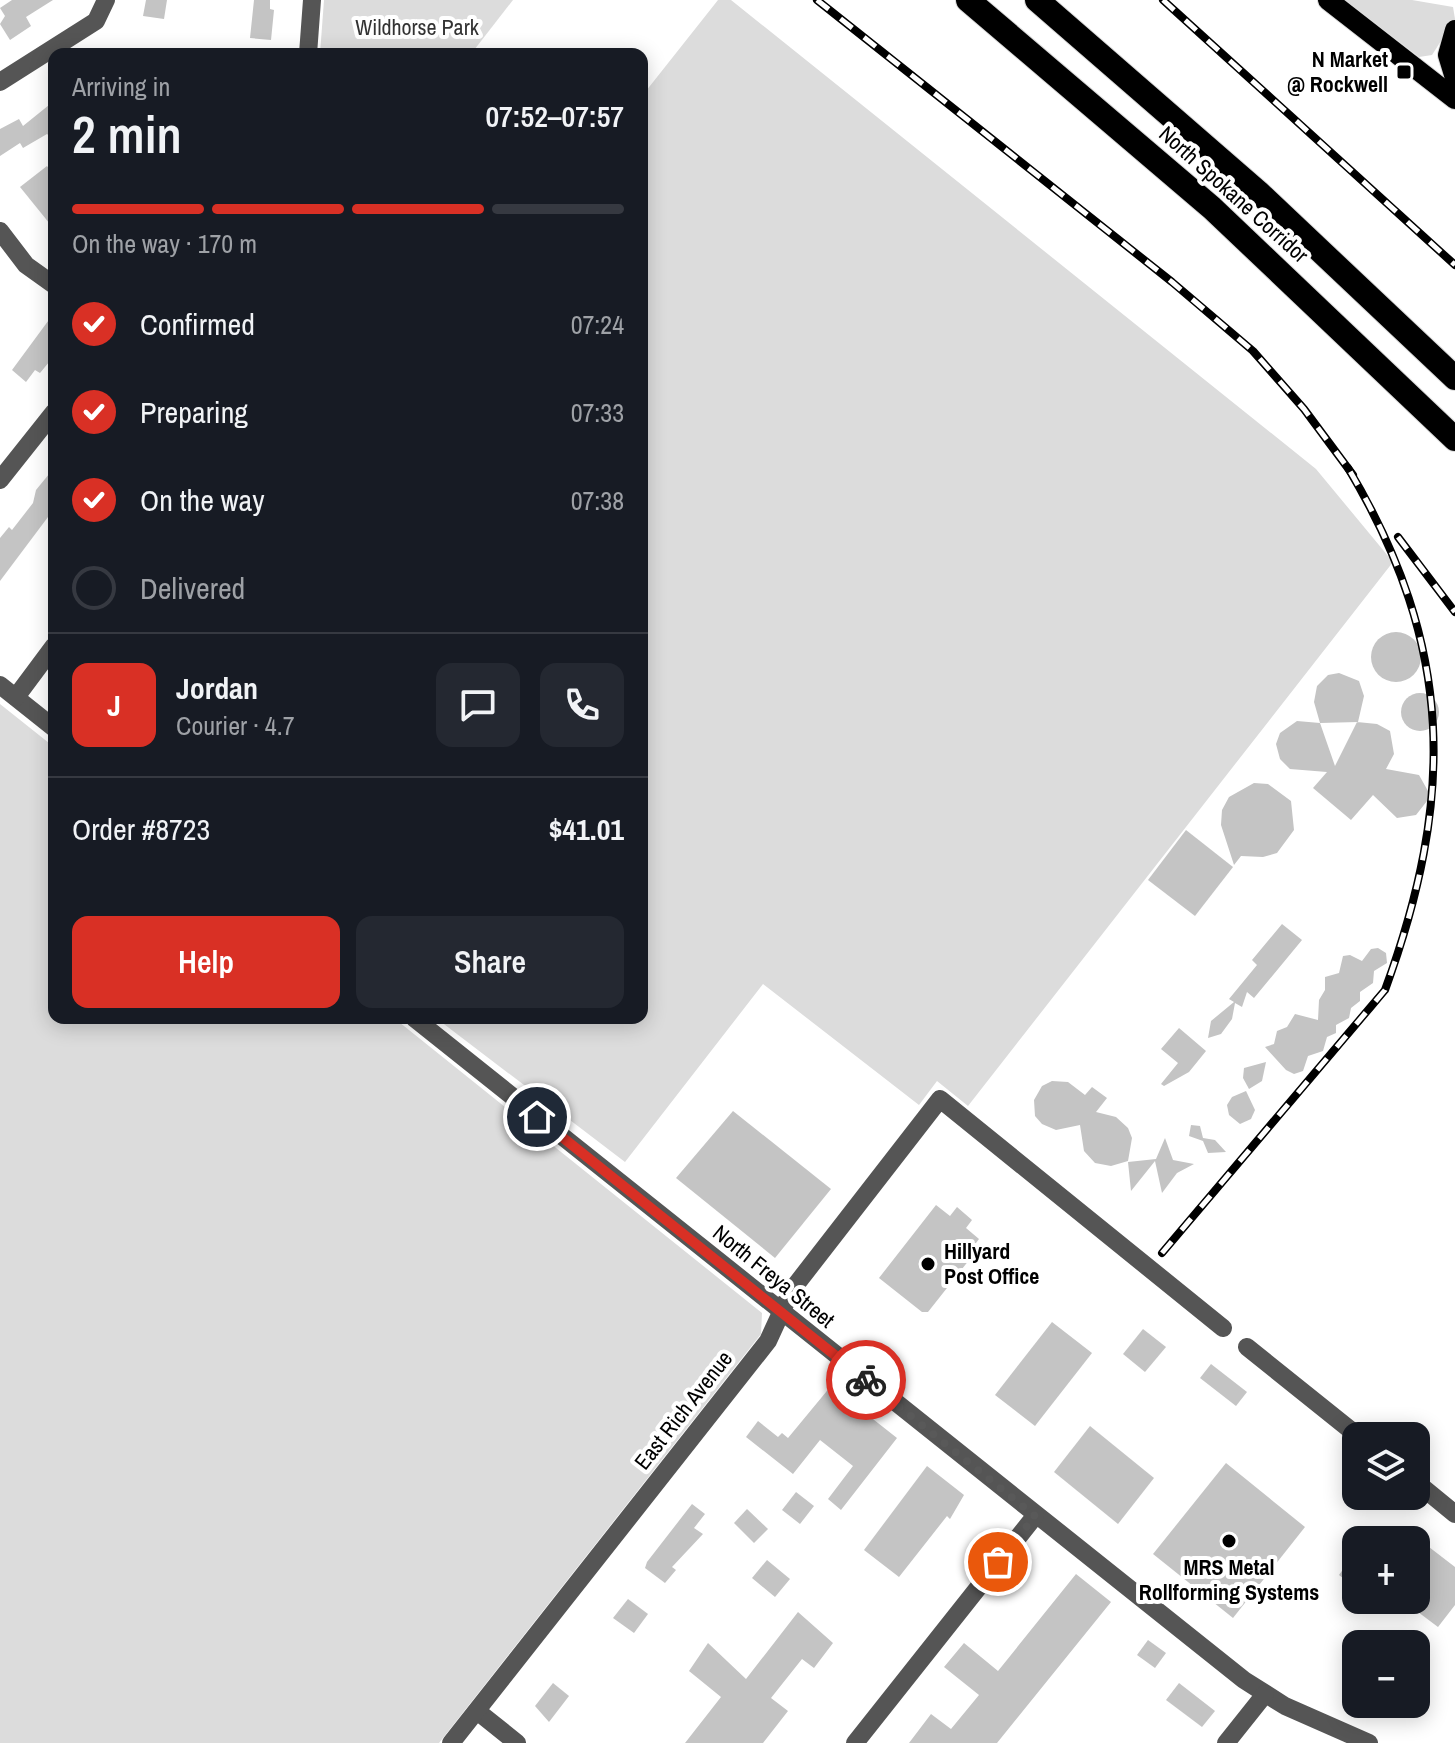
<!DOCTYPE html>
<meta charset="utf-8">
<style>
body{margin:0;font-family:"Archivo Narrow",sans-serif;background:#242831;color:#f1f3f6;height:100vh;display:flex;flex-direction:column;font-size:30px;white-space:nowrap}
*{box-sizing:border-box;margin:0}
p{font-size:26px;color:#9ea1a6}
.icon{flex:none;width:44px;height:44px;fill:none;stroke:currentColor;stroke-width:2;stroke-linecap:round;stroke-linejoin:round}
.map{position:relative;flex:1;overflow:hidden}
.details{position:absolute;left:48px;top:48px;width:600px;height:976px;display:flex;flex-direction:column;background:#171b24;border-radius:16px;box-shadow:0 4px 20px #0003}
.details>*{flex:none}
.buttons{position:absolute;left:1342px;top:1422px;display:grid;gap:16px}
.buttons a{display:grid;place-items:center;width:88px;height:88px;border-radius:16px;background:#171b24;box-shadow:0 4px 20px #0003;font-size:40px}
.pin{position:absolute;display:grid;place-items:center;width:68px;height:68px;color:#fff;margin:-34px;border:4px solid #fff;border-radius:50%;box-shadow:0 2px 8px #0007}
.courier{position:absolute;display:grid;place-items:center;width:80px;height:80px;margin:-40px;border:6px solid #d93025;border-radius:50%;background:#fff;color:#222;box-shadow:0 2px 10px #0007}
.head em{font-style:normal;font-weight:600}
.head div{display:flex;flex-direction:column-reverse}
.head{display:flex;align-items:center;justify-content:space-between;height:136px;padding:0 24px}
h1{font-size:52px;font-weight:600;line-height:60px}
.bar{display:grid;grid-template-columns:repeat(4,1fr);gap:12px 8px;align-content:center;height:96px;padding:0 24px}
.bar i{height:10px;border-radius:6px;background:#363941}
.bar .on{background:#d93025}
.bar p{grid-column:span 4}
.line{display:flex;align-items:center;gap:20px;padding:0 24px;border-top:2px solid #363941}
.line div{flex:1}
.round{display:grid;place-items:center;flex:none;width:84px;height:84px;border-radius:16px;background:#242831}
ol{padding:0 24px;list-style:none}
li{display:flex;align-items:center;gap:24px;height:88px}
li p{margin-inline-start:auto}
li .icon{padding:8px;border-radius:50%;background:#d93025;color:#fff;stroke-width:4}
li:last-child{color:#9ea1a6}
li i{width:44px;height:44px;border:4px solid #363941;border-radius:50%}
.action{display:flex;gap:16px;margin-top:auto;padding:16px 24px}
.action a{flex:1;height:92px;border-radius:16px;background:#d93025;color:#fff;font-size:32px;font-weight:600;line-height:92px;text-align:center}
.action a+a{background:#242831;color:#f1f3f6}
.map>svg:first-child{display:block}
.green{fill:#dcdcdc}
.building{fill:#c4c4c4}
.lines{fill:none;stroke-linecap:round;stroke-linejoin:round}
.major-casing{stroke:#dbdbdb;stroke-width:22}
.highway-casing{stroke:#dbdbdb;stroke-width:26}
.minor{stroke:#555;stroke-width:18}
.major{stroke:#000;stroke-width:20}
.highway{stroke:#000;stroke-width:24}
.rail-casing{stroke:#000;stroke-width:8}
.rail{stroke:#fff;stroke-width:5;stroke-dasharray:15;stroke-linecap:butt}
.done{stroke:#595959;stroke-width:8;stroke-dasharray:0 14.4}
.route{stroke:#d93025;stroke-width:10}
.poi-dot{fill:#000;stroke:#fff;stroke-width:3}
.labels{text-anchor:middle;stroke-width:8;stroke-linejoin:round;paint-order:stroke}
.park-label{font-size:22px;fill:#333;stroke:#fff}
.poi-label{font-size:22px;font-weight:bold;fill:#000;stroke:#fff;text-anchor:end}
.street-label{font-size:22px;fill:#000;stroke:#fff}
</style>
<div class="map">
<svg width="1455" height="1743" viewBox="0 0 1455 1743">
<rect width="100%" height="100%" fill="#fff"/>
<!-- green -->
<g class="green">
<path d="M324,0H513L471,54H320Z"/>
<path d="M718,0H731L1316,469L1393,562L968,1106L937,1081L919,1105L763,984L625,1162L436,1018H642V96Z"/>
<path d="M1345,0H1412L1453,7L1455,19L1432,55L1419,57Z"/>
<path d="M0,704L54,747V1018H394L762,1313L761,1334L439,1743H0Z"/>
</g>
<!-- building -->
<g class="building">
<path d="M12,0H53L26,17L31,26L10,40L0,24L5,16L0,8Z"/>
<path d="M146,0H167L164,19L143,16Z"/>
<path d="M254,0H270V9L274,10L271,40L250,38Z"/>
<path d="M54,101V140L47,134L23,148L20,143L0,156V129L19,119L23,126Z"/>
<path d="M47,166L54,175V229L20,187Z"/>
<path d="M54,313V356L40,373L35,370L26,382L12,370Z"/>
<path d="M54,468V509L0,581V538L9,527L12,530L33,503L36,490Z"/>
<circle cx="1396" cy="657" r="25"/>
<path d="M1339,673L1359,681L1364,696L1358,722L1320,723L1335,766L1357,722L1377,724L1390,731L1394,754L1386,769L1419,775L1428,791L1427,801L1416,815L1397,818L1373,795L1351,820L1313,788L1327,772L1290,769L1280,759L1276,744L1280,733L1297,721L1320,723L1314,702L1317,686L1328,675Z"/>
<circle cx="1420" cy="712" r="19"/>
<path d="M1254,783L1268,784L1291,801L1294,830L1277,853L1263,857L1241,856L1234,865L1221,825L1222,810L1229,797Z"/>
<path d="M1186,830L1233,867L1195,916L1148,880Z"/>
<path d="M1282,924L1302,940L1254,998L1247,992L1242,1007L1235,1003L1232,1019L1221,1034L1208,1038L1211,1021L1234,1002L1229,999L1257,965L1252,960Z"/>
<path d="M1378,948L1386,953L1387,963L1374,971L1373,983L1360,992V1001L1351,1008L1349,1018L1336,1025V1033L1327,1037L1323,1051L1308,1056L1303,1071L1294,1074L1286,1070L1265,1047L1274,1044L1277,1031L1287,1027L1295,1014L1318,1020L1319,1000L1325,990V977L1339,973L1343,956L1350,955L1362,961L1371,949Z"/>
<path d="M1179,1028L1206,1051L1189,1072L1164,1086L1161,1084L1178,1063L1161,1049Z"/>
<path d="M1266,1062L1262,1081L1249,1089L1243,1078L1244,1068Z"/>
<path d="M1052,1081L1068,1082L1085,1095L1092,1087L1107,1098L1096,1112L1116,1117L1128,1128L1132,1138L1128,1161L1111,1166L1095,1163L1084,1151L1080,1125L1056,1130L1042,1124L1035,1116L1034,1100L1042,1086Z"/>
<path d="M1246,1091L1255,1110L1251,1119L1240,1124L1229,1115L1227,1105L1232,1097Z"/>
<path d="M733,1111L831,1189L775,1258L676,1178Z"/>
<path d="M1191,1125L1200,1126L1203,1138L1215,1140L1226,1152L1208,1153L1203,1141L1189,1136Z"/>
<path d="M1165,1138L1173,1160L1194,1164L1177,1173L1162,1193L1155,1161L1131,1191L1128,1162L1156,1159Z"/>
<path d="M936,1205L950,1216L957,1207L972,1220L966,1228L979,1239L973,1247L977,1250L928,1312H922L879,1278Z"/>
<path d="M1052,1322L1092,1353L1035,1426L995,1395Z"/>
<path d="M1143,1329L1166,1347L1145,1372L1123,1354Z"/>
<path d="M1211,1364L1247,1392L1236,1406L1200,1378Z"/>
<path d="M831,1386L897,1438L841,1510L828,1499L853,1466L820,1440L793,1474L746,1437L758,1421L778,1437L782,1433L788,1438Z"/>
<path d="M1090,1426L1154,1478L1118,1524L1054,1472Z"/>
<path d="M1226,1463L1305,1527L1233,1618L1153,1554Z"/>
<path d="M927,1466L964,1495L950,1519L947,1516L899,1577L864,1550Z"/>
<path d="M796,1492L814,1506L800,1524L782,1510Z"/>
<path d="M692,1504L705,1514L694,1528L703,1534L672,1567L676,1570L665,1583L645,1568L647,1562Z"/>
<path d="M747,1509L768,1529L754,1543L734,1523Z"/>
<path d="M1416,1537L1455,1567V1605L1438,1627L1402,1600H1416Z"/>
<path d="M1356,1551V1588L1339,1575Z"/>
<path d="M767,1560L790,1579L775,1597L752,1578Z"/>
<path d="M1076,1574L1111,1602L997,1743H909L931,1714L951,1729L979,1695L944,1667L964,1643L998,1671Z"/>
<path d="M628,1599L648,1614L634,1633L613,1618Z"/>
<path d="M798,1612L833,1643L814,1668L802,1659L771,1698L788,1711L763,1743H685L721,1697L689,1671L708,1643L746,1679Z"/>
<path d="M1148,1640L1166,1653L1155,1668L1137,1655Z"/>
<path d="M553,1683L569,1696L549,1722L535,1706Z"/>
<path d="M1179,1683L1215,1711L1202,1727L1166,1700Z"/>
</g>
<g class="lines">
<defs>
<g id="major">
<path d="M1328,0L1455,99"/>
<path d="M1455,30L1448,55L1455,78"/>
</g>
<g id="highway">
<path d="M968,0L1212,208L1455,439"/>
<path d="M1037,0L1258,192L1455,378"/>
</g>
</defs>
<!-- major casing -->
<use href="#major" class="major-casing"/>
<!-- highway casing -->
<use href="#highway" class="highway-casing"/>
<!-- minor -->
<g class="minor">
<path d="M308,54L312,0"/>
<path d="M0,82L96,21L106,0"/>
<path d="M0,231L26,265L54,285"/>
<path d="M0,480L54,412"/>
<path d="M0,685L54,728"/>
<path d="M16,697L54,646"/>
<path d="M414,1018L1244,1680L1285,1706L1369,1743"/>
<path d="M1247,1347L1358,1436"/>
<path d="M1416,1482L1455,1514"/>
<path d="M477,1711L517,1743"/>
<path d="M451,1743L768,1341L791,1291L940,1099L1223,1328"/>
<path d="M855,1743L1035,1516"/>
<path d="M1226,1743L1265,1694"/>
</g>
<!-- major -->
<use href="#major" class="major"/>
<!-- highway -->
<use href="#highway" class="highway"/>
<defs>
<g id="rail">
<path d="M817,0L1172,282L1253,351L1304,409L1353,475"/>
<path d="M1163,0L1455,265"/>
<path d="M1398,537L1455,612"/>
<path d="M1162,1253L1385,990C1455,799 1455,647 1348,468"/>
</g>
</defs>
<!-- rail casing -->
<use href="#rail" class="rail-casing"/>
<!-- rail -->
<use href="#rail" class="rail"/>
</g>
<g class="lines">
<!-- done -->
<path class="done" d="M866,1380L1035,1516L998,1562"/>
<!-- route -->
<path class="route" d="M537,1117L866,1380"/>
</g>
<!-- markers -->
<g class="poi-dot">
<rect x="1396" y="64" width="16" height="16" rx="4"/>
<circle cx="928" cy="1264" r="8"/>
<circle cx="1229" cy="1541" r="8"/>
</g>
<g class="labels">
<!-- park labels -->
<g class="park-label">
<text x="417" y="35">Wildhorse Park</text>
</g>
<!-- poi labels -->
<g class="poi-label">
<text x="1388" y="67">N Market<tspan x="1388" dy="25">@ Rockwell</tspan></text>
<text x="944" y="1259" text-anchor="start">Hillyard<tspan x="944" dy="25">Post Office</tspan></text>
<text x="1229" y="1575" text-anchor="middle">MRS Metal<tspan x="1229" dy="25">Rollforming Systems</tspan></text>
</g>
<!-- street labels -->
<g class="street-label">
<text transform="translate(1234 194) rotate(42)" y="8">North Spokane Corridor</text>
<text transform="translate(774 1276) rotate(39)" y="8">North Freya Street</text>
<text transform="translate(683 1410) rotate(-52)" y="8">East Rich Avenue</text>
</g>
</g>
</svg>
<div class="buttons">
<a><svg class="icon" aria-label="layers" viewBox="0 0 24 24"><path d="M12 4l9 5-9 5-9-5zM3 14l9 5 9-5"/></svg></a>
<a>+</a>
<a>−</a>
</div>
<div class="pin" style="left:998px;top:1562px;background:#ea580c"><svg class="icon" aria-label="bag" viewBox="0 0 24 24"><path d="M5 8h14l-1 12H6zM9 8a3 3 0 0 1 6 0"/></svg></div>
<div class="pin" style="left:537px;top:1117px;background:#1f2937"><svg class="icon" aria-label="home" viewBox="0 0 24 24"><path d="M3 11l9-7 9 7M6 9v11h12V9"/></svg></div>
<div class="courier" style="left:866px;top:1380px"><svg class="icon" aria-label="bike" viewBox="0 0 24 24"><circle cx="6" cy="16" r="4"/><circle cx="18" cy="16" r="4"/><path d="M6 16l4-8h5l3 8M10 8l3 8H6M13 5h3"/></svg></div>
<section class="details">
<div class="head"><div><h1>2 min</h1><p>Arriving in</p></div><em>07:52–07:57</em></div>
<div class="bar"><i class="on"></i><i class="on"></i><i class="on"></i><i></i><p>On the way · 170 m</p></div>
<ol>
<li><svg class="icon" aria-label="check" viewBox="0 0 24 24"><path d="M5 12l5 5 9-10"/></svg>Confirmed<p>07:24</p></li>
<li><svg class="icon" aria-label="check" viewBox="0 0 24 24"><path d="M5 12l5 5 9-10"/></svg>Preparing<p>07:33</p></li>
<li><svg class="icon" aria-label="check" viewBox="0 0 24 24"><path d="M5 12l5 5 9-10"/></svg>On the way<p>07:38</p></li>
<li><i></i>Delivered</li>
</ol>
<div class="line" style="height:144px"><b class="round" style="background:#d93025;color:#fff">J</b><div><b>Jordan</b><p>Courier · 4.7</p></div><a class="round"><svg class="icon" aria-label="chat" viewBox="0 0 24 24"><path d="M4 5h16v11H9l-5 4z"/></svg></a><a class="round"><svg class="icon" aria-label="phone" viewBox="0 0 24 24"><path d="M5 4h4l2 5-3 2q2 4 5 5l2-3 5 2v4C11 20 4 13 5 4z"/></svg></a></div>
<div class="line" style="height:104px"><div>Order #8723</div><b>$41.01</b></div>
<div class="action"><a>Help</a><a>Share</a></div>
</section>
</div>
